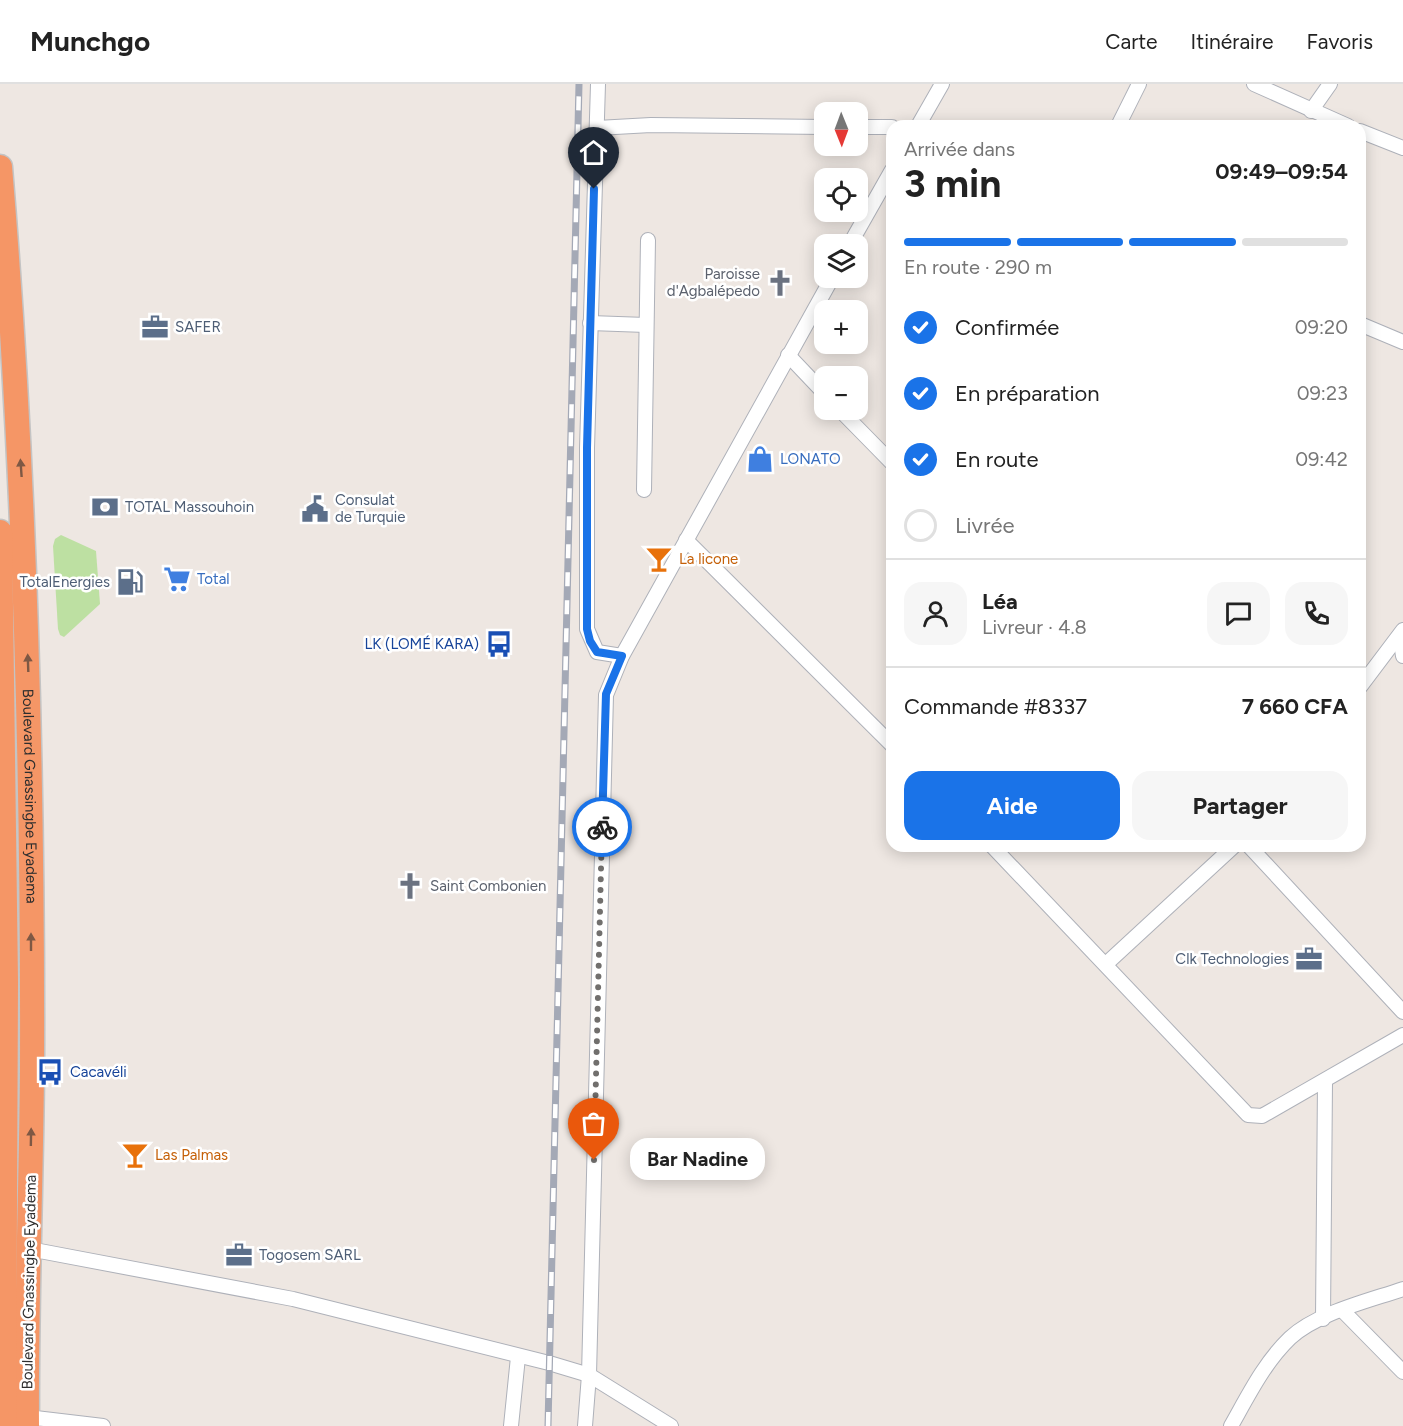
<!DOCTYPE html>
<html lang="fr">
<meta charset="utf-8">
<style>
body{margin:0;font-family:Figtree,sans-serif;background:#f6f6f6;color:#222;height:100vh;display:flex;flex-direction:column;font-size:22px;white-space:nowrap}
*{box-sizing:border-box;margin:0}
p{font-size:20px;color:#767676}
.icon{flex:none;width:33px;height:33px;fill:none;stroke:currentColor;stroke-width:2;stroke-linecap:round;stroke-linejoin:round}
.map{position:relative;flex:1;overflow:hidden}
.panel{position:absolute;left:886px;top:36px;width:480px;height:732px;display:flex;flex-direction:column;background:#fff;border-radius:18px;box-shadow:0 3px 15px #0003}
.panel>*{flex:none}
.needle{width:39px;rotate:179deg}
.fabs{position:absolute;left:814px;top:18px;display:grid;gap:12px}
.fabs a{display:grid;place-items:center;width:54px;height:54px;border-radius:12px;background:#fff;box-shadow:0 3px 15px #0003;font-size:30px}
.pin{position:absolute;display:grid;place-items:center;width:51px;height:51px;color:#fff;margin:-62px -26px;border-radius:50% 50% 50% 0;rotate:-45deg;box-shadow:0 0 6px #0007}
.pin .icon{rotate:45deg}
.courier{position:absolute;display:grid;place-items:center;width:60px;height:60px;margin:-30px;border:4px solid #1a73e8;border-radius:50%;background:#fff;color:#222;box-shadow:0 2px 8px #0007}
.bubble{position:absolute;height:42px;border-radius:18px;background:#fff;box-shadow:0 3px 15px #0003;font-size:20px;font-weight:700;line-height:42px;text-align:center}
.summary em{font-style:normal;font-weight:700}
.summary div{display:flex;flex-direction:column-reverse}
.summary{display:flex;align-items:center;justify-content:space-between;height:102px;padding:0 18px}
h1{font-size:39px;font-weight:700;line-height:45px}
.bar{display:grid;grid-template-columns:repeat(4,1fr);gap:9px 6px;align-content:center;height:72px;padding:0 18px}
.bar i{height:8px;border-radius:4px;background:#e0e0e0}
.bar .active{background:#1a73e8}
.bar p{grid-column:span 4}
.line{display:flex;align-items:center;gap:15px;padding:0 18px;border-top:2px solid #e0e0e0}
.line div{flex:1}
.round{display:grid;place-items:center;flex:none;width:63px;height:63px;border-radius:18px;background:#f6f6f6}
ol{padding:0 18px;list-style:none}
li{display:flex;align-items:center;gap:18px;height:66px}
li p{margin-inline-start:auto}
li .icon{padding:6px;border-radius:50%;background:#1a73e8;color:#fff;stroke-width:4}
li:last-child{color:#767676}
li i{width:33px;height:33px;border:3px solid #e0e0e0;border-radius:50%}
.cta{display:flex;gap:12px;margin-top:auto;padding:12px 18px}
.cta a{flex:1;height:69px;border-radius:18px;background:#1a73e8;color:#fff;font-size:24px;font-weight:700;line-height:69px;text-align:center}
.cta a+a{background:#f6f6f6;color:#222}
header{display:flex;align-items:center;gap:36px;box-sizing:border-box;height:84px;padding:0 30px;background:#fff;border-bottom:2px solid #e0e0e0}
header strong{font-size:28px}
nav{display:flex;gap:33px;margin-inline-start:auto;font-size:21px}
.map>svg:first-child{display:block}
.green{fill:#bde0a2}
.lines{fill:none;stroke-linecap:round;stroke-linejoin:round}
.street-casing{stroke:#aeb1b9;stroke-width:16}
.highway-casing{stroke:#c4c4c4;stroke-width:27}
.street{stroke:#fff;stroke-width:14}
.highway{stroke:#f59666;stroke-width:24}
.rail-casing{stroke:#a4a9b6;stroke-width:7}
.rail{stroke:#fff;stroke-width:4.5;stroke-dasharray:14;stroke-linecap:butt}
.oneway{fill:#7e5844}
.done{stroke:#716f6d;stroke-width:6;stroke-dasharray:0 10.8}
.route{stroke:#1a73e8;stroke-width:8}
.labels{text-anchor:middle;stroke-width:5;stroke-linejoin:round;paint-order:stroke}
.worship-label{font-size:15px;fill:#5b616d;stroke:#fff;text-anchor:end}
.service-label{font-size:15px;fill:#4e5e75;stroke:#fff;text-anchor:start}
.shop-label{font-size:15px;fill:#366cbe;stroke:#fff;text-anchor:start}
.food-label{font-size:15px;fill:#c56008;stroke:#fff;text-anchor:start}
.transit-label{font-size:15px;fill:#164399;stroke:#fff;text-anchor:end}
.street-label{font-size:15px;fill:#2e2e2e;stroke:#fff}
</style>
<header>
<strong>Munchgo</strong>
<nav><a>Carte</a><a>Itinéraire</a><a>Favoris</a></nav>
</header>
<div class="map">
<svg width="1403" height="1342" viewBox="0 0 1403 1342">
<rect width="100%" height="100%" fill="#eee7e2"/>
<!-- green -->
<path class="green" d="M61,451L96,467L100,520L64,553L60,551L58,545L53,462L55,455Z"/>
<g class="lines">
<defs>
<g id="street">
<path d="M598,0L587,364V545L597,568L622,572"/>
<path d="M1254,0L1348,42"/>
<path d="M1311,27L1330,0"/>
<path d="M918,42L942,0"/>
<path d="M1118,42L1139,0"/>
<path d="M858,43H892"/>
<path d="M597,44L651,41L825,43"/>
<path d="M1360,47L1403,64"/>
<path d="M850,160L892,86"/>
<path d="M590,239L646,241"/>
<path d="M1360,240L1403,258"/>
<path d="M788,271L825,310"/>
<path d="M840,326L892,379"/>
<path d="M644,406L648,156"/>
<path d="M686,456L892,661"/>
<path d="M1400,552L1403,572"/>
<path d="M1360,603L1403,546"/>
<path d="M992,762L1248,1031L1262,1032L1403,951"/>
<path d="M1249,762L1403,928"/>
<path d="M1106,880L1234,762"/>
<path d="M24,1164L293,1215L549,1279L589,1291L671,1342"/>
<path d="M1342,1226L1403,1288"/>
<path d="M1323,1235L1325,998"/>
<path d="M27,1333L103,1342"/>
<path d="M511,1342L518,1273"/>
<path d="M585,1342L589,1291L606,611L622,572L832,194"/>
<path d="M1231,1342C1248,1312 1264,1279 1290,1254C1317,1229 1368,1217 1403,1205"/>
</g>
<g id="highway">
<path id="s1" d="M0,83C25,384 33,686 32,988C31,1106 26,1224 27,1342"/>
<path d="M0,448L6,898L4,1342"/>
</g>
</defs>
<!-- street casing -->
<use href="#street" class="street-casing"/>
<!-- highway casing -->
<use href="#highway" class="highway-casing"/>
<!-- street -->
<use href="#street" class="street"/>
<!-- highway -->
<use href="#highway" class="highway"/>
<defs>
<path id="rail" d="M548,1342L579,0"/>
</defs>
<!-- rail casing -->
<use href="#rail" class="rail-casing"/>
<!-- rail -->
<use href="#rail" class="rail"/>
</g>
<!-- one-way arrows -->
<defs><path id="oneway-solid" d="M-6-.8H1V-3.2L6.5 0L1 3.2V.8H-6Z" transform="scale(1.5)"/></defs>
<g class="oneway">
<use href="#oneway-solid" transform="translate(21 384) rotate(-94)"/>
<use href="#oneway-solid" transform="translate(28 579) rotate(-92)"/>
<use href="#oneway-solid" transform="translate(31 858) rotate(-90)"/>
<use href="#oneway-solid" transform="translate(31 1053) rotate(-89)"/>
</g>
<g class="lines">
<!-- done -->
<path class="done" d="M594,1076L602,743"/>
<!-- route -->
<path class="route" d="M594,105L587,364V545L590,557L597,568L622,572L606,610L602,743"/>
</g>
<!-- icons -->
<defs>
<symbol id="church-bare" viewBox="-9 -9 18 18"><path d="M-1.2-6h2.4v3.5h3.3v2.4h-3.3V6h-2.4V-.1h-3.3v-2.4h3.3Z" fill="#6b7280" stroke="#fff" stroke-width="2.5" paint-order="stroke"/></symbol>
<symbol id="office-bare" viewBox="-9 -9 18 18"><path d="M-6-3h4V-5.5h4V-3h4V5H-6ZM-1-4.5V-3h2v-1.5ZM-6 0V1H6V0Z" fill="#5c6f8a" stroke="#fff" stroke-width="2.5" paint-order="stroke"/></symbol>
<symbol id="shop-bare" viewBox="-9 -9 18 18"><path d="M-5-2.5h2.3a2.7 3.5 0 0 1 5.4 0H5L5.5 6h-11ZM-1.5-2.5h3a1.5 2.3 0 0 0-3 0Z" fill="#3f7fe0" stroke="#fff" stroke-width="2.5" paint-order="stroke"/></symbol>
<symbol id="bank-bare" viewBox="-9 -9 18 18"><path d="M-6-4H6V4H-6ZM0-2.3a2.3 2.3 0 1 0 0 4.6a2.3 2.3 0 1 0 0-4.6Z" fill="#5c6f8a" stroke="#fff" stroke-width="2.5" paint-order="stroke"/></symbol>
<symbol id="civic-bare" viewBox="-9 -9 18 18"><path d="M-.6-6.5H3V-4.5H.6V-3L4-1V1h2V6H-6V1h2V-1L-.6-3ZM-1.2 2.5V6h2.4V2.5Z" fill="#5c6f8a" stroke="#fff" stroke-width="2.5" paint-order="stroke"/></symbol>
<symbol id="bar-bare" viewBox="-9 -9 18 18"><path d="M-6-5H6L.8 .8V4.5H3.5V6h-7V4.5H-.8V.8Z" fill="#e8710a" stroke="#fff" stroke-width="2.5" paint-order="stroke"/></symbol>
<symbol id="supermarket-bare" viewBox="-9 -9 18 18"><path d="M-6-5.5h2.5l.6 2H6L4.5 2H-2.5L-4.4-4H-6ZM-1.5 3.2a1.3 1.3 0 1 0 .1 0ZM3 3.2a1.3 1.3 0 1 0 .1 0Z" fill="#3f7fe0" stroke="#fff" stroke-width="2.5" paint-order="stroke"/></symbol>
<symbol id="fuel-bare" viewBox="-9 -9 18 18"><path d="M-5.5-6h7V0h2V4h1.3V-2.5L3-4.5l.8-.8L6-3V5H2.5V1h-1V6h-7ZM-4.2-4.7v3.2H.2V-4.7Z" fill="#5c6f8a" stroke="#fff" stroke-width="2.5" paint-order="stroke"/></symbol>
<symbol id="bus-bare" viewBox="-9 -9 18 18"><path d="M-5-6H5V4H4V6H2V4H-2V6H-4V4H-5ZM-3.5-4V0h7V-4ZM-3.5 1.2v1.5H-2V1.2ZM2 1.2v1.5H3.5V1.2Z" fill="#1a4fb4" stroke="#fff" stroke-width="2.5" paint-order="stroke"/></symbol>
</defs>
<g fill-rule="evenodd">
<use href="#church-bare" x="761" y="180" width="38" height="38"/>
<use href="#office-bare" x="136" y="224" width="38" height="38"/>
<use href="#shop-bare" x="741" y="356" width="38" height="38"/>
<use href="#bank-bare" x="86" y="404" width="38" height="38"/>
<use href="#civic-bare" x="296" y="406" width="38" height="38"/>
<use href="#bar-bare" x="640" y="456" width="38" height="38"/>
<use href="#supermarket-bare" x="158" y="476" width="38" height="38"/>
<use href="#fuel-bare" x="111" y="479" width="38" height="38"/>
<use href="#bus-bare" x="480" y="541" width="38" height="38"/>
<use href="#church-bare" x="391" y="783" width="38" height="38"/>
<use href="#office-bare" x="1290" y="856" width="38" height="38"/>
<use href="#bus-bare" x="31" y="969" width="38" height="38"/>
<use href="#bar-bare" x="116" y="1052" width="38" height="38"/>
<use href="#office-bare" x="220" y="1152" width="38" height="38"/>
</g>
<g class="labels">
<!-- worship labels -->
<g class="worship-label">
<text x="760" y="195">Paroisse<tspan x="760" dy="17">d'Agbalépedo</tspan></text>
<text x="430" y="807" text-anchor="start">Saint Combonien</text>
</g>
<!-- service labels -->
<g class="service-label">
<text x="175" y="248">SAFER</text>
<text x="335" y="421">Consulat<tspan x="335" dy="17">de Turquie</tspan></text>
<text x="125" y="428">TOTAL Massouhoin</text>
<text x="110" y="503" text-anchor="end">TotalEnergies</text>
<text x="1289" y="880" text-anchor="end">Clk Technologies</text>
<text x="259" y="1176">Togosem SARL</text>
</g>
<!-- shop labels -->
<g class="shop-label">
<text x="780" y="380">LONATO</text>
<text x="197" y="500">Total</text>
</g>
<!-- food labels -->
<g class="food-label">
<text x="679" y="480">La licone</text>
<text x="155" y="1076">Las Palmas</text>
</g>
<!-- transit labels -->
<g class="transit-label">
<text x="479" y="565">LK (LOMÉ KARA)</text>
<text x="70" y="993" text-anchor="start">Cacavéli</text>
</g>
<!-- street labels -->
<g class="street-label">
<text dy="5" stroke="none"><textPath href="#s1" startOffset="630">Boulevard Gnassingbe Eyadema</textPath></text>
<text transform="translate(29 1198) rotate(-89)" y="5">Boulevard Gnassingbe Eyadema</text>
</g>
</g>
</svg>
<div class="fabs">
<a><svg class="needle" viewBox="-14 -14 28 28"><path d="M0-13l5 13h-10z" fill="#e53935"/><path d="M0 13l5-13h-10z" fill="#767676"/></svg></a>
<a><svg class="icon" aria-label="locate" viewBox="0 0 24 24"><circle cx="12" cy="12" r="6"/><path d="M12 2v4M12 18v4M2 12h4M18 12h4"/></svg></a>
<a><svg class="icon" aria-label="layers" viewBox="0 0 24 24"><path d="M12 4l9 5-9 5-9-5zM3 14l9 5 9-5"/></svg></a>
<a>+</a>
<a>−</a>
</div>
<div class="pin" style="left:594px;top:1076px;background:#ea580c"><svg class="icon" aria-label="bag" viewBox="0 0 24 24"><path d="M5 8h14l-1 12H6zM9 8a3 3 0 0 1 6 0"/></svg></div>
<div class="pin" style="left:594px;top:105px;background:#1f2937"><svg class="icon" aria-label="home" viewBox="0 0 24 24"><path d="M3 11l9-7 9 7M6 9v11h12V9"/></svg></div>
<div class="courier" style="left:602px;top:743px"><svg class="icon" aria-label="bike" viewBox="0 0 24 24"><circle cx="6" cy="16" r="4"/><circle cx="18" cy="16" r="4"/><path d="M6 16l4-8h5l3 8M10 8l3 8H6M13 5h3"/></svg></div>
<div class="bubble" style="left:630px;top:1054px;width:135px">Bar Nadine</div>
<section class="panel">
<div class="summary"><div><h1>3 min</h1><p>Arrivée dans</p></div><em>09:49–09:54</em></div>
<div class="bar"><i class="active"></i><i class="active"></i><i class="active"></i><i></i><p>En route · 290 m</p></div>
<ol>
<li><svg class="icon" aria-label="check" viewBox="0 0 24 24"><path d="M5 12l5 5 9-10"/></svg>Confirmée<p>09:20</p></li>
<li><svg class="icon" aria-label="check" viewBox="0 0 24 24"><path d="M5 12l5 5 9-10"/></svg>En préparation<p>09:23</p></li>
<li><svg class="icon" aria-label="check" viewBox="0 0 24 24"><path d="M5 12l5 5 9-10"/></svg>En route<p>09:42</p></li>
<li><i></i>Livrée</li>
</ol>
<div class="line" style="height:108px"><a class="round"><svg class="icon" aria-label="person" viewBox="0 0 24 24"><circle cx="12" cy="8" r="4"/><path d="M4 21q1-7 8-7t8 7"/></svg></a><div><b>Léa</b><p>Livreur · 4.8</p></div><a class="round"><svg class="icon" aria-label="chat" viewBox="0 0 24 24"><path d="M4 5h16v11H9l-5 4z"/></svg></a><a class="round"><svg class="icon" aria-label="phone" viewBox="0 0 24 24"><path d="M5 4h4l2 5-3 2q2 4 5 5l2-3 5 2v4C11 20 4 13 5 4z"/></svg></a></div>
<div class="line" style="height:78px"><div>Commande #8337</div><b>7 660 CFA</b></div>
<div class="cta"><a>Aide</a><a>Partager</a></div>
</section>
</div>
